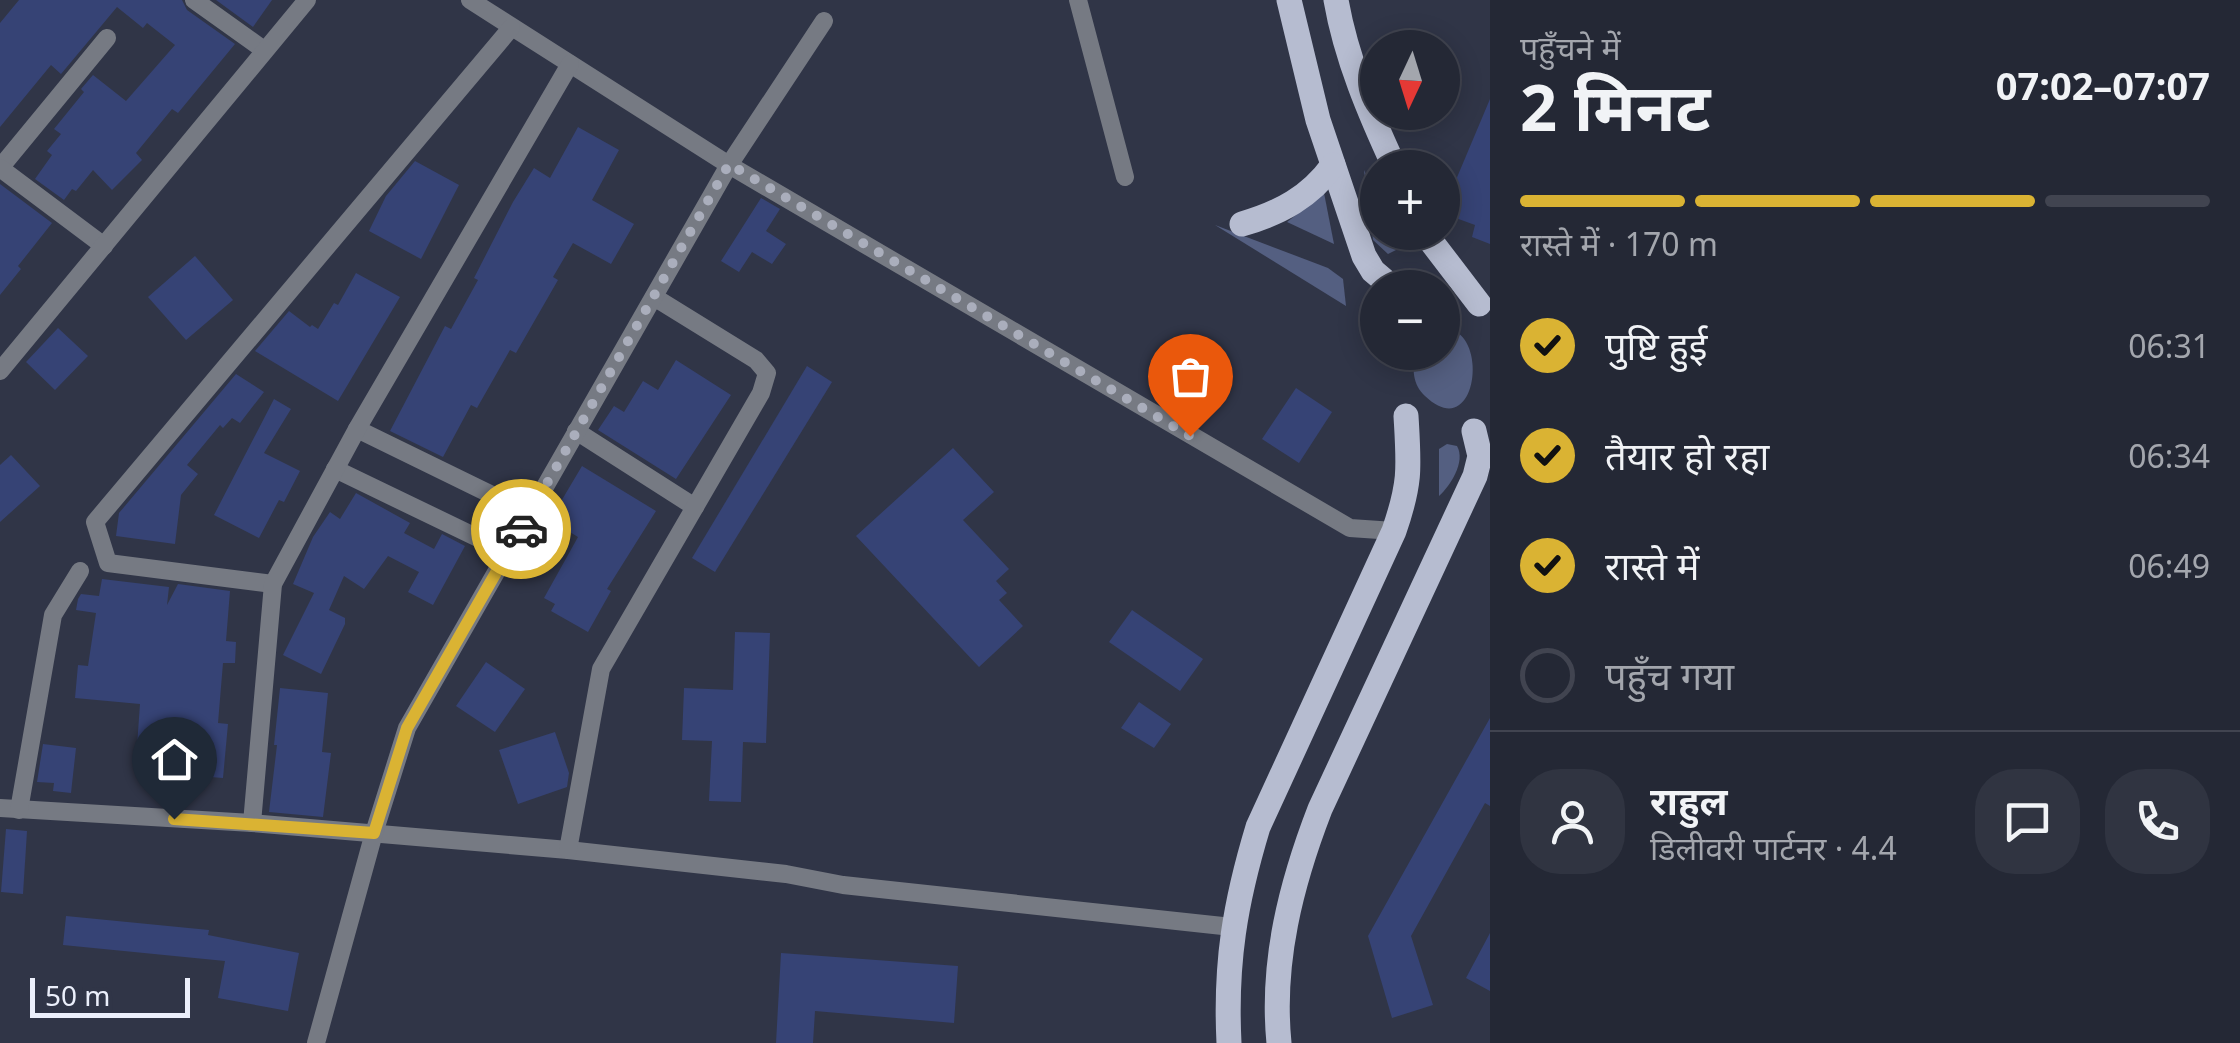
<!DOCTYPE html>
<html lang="hi">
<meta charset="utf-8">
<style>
body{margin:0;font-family:"Noto Sans","Noto Sans Devanagari",sans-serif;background:#303441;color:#f1f3f6;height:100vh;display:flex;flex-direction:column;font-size:38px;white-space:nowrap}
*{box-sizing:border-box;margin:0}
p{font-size:32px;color:#a3a6ad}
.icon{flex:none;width:55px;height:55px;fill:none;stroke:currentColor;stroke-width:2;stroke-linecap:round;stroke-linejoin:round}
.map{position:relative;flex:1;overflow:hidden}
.details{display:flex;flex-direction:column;background:#242835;width:750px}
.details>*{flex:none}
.needle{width:65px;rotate:184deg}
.tools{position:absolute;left:1360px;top:30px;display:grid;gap:20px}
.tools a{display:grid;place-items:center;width:100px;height:100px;border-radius:50%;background:#242835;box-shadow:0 5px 25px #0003,0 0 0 2px #414450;font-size:50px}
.scale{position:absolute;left:30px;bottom:25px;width:160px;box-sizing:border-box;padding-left:10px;border:5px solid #ebeffb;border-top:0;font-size:28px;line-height:35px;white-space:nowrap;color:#ebeffb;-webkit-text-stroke:8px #303547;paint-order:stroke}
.pin{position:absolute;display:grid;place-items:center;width:85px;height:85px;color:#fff;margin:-102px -42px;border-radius:50% 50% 50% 0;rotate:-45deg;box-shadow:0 0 10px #0007}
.pin .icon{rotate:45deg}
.courier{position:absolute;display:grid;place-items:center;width:100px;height:100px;margin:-50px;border:8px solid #dab333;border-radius:50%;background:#fff;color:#222;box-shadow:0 2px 12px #0007}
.head em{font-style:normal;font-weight:700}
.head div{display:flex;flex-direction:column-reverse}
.head{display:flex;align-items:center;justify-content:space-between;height:170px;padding:0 30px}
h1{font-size:65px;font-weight:700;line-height:75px}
.bar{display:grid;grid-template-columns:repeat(4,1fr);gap:15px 10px;align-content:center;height:120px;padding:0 30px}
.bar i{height:12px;border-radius:8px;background:#414450}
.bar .on{background:#dab333}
.bar p{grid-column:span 4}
.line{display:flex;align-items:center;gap:25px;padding:0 30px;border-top:2px solid #414450}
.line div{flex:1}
.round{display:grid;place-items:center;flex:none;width:105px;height:105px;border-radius:40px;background:#303441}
ol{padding:0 30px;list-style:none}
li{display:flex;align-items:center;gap:30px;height:110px}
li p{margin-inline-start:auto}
li .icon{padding:10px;border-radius:50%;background:#dab333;color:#111;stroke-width:4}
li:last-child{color:#a3a6ad}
li i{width:55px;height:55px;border:5px solid #414450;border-radius:50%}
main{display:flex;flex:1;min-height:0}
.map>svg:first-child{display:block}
.green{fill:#545f81}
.building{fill:#364375}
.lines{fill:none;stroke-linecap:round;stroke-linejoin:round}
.minor{stroke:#767a83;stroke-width:18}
.primary{stroke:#b6bcd0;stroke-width:25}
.done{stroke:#aaaebc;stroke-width:10;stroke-dasharray:0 18}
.route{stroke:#dab333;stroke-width:12}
</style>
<main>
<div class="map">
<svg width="1490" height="1043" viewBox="0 0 1490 1043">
<rect width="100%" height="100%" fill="#303547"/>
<!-- green -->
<g class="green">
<path d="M1364,170L1377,198L1378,232L1399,233L1406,245L1388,254L1373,240Z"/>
<path d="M1324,193L1334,244L1287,222Z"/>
<path d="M1215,225L1328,268L1343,279L1346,306Z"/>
<path d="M1447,329C1490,333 1477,445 1425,396C1413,385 1411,368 1417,353L1442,352L1443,330Z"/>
<path d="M1447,444L1457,446C1466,462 1450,486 1439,496V449Z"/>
</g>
<!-- building -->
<g class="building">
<path d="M19,0H182L187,10L235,44L178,113L172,109L136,153L142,160L112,190L93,170L76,191L72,189L64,200L35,179L52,155L47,151L61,134L54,129L84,92L81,89L93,75L126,101L175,45L147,23L143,28L117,7L61,74L51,65L0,127V23Z"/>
<path d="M216,0H272L253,27Z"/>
<path d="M1490,99V244L1472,237L1475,225L1442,213Z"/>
<path d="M578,127L619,150L592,200L634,224L611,264L573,243L553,277L558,280L516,353L510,350L477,408L471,405L443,457L390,431L445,326L451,329L478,280L474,278L513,202L534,168L550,178Z"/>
<path d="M415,161L459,185L421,259L369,231L386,196Z"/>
<path d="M0,184L52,223L18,266L21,269L0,295Z"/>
<path d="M761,198L780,209L766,231L786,244L772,264L752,252L739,272L721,261Z"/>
<path d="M195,256L233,300L186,340L148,297Z"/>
<path d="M356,273L400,297L338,401L255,351L289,311L310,327L312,325L318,329L334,303L338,305Z"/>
<path d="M58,328L88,356L55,390L26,362Z"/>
<path d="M676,360L731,395L676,479L598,430L614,406L624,412L643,381L658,390Z"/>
<path d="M807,366L832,382L715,572L692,558Z"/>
<path d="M236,374L264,392L240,423L232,418L223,428L220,425L187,465L198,474L181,495L175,544L116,536L119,513Z"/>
<path d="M1296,388L1332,412L1299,463L1262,439Z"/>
<path d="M274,399L291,409L264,453L300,471L284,502L279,500L259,538L214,515Z"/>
<path d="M953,448L994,492L963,520L1009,569L996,581L1007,593L999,600L1023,626L979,667L856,536Z"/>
<path d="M11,455L40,486L0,522V465Z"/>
<path d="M582,466L656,511L607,589L611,591L588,632L551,611L555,604L544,598L578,537L550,520Z"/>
<path d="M356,493L410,523L404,533L434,549L442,534L465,546L433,605L408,592L419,572L388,556L364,589L344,576L329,610L345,618V624L321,674L283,655L314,593L293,584L313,537L330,512L340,519Z"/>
<path d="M102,579L169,587L167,605L178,584L230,591L226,641L236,642L235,663H223L218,723L228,724L223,778L185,775V782L167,780V776L135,774L140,704L75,698L78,665L88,666L96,613L76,610L78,599L81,594L99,596Z"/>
<path d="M1132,610L1203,659L1180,691L1109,642Z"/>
<path d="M735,632L770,633L766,743L743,742L741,802L709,801L712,741L682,740L684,688L733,690Z"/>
<path d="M486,662L525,689L495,732L456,706Z"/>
<path d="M280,688L328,693L322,752L331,753L323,817L269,812L277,745H274Z"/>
<path d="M1139,702L1171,724L1154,748L1121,728Z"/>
<path d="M1490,718V806L1485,803L1411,936L1433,1005L1392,1018L1368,936Z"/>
<path d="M555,732L569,773L567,787L518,804L499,750Z"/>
<path d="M43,744L76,748L71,793L53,791L54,783L37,782Z"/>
<path d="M6,829L27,831L23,894L1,892Z"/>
<path d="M66,916L209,930L208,935L299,953L288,1011L218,998L225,961L63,945Z"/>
<path d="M1490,933V991L1466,978Z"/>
<path d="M781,953L958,966L954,1023L815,1011L813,1043H776Z"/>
</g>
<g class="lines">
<!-- minor -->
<g class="minor">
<path d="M194,0L264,50"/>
<path d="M470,0L729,165L1350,528L1394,531"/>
<path d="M1078,0L1125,177"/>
<path d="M0,168L107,38"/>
<path d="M0,168L104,246"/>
<path d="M0,371L307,0"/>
<path d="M357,429L529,513"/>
<path d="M576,431L695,507"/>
<path d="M335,469L509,553"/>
<path d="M273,584L108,563L95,522L511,28"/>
<path d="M0,808L252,823L568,850L786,874L843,885L1232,927"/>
<path d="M19,810L53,615L80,571"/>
<path d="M252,823L273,584L357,429L570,64"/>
<path d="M568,850L601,669L761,393L767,373L756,360L654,297"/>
<path d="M316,1043L374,833L407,728L729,165L824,21"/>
</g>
<!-- primary -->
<g class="primary">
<path d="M1289,0L1318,120L1364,256L1373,271L1393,288"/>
<path d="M1336,0C1346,58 1370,114 1395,168"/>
<path d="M1242,224C1280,213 1310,197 1333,165"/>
<path d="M1424,232L1479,304"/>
<path d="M1229,1043C1225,963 1235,903 1258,827L1394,531C1411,482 1409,467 1406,416"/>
<path d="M1279,1043C1271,962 1291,884 1320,809L1475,476L1480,456L1474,431"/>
</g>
</g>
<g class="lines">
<!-- done -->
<path class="done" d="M521,529L729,164L1190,436"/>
<!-- route -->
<path class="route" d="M174,819L374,833L407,728L521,529"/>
</g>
</svg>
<div class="tools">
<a><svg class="needle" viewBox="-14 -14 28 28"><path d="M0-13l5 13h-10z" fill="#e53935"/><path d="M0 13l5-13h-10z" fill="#a3a6ad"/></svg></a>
<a>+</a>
<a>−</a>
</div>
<div class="scale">50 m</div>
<div class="pin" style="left:1190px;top:436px;background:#ea580c"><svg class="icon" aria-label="bag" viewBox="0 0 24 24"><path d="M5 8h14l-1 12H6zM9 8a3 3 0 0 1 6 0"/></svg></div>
<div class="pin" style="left:174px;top:819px;background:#1f2937"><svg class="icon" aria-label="home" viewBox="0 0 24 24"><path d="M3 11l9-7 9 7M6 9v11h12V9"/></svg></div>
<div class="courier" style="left:521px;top:529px"><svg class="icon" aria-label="car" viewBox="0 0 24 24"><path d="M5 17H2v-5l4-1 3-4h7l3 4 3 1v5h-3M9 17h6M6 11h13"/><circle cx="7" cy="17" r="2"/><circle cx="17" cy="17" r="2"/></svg></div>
</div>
<section class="details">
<div class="head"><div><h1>2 मिनट</h1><p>पहुँचने में</p></div><em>07:02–07:07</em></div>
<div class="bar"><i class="on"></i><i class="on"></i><i class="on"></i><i></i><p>रास्ते में · 170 m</p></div>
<ol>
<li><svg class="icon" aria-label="check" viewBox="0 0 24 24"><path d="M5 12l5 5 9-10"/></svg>पुष्टि हुई<p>06:31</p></li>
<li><svg class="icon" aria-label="check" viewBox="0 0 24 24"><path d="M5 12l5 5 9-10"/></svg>तैयार हो रहा<p>06:34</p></li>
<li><svg class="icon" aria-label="check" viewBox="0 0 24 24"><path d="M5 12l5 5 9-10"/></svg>रास्ते में<p>06:49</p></li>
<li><i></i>पहुँच गया</li>
</ol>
<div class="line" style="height:180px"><a class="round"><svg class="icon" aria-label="person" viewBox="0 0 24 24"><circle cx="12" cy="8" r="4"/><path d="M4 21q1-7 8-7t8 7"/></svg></a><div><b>राहुल</b><p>डिलीवरी पार्टनर · 4.4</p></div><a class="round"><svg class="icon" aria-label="chat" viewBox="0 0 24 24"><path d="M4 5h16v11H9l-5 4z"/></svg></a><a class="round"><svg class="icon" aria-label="phone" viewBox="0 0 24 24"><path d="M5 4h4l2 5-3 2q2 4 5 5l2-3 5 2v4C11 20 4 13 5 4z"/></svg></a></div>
</section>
</main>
